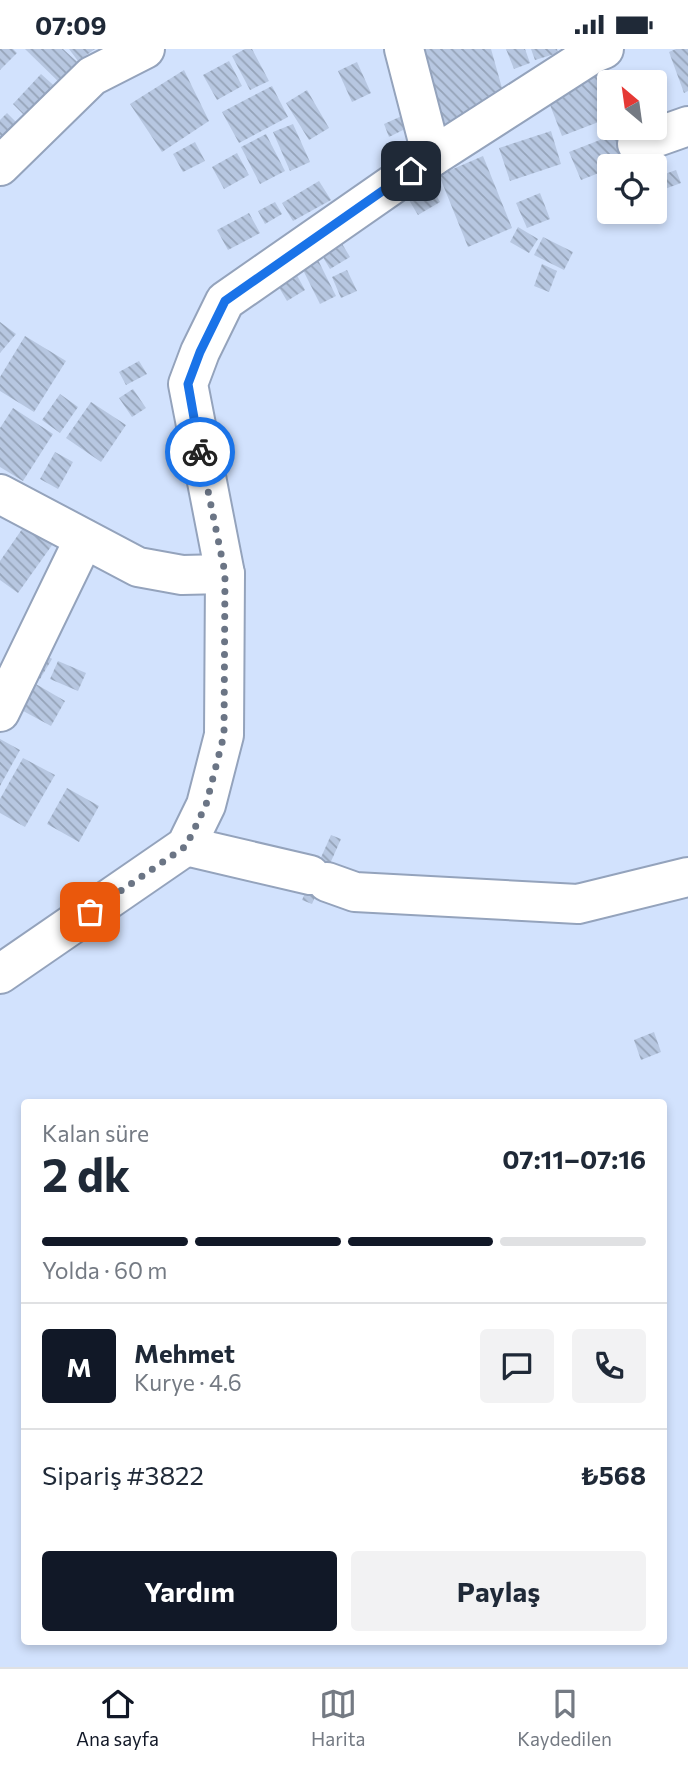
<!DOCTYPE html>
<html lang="tr">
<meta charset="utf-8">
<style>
body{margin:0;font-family:Commissioner,sans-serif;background:#f2f2f3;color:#1f2937;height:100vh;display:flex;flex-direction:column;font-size:26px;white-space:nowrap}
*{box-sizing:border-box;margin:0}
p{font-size:23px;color:#747a83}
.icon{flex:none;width:38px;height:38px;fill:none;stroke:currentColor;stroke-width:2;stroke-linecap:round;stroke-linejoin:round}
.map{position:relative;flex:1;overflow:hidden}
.drawer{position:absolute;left:21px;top:1050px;width:646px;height:546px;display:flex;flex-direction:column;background:#fff;border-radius:7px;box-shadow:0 4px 10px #0003}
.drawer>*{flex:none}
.needle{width:46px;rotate:331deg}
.controls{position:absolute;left:597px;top:21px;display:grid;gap:14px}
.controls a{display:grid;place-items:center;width:70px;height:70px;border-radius:7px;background:#fff;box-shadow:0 4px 10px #0003;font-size:35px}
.pin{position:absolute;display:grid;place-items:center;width:60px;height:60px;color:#fff;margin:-30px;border-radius:14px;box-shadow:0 4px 10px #0006}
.courier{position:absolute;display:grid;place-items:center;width:70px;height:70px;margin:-35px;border:5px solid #1a73e8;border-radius:50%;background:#fff;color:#222;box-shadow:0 2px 9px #0007}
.overview em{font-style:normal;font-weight:700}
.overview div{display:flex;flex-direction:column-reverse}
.overview{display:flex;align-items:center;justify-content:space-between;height:119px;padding:0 21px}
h1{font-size:46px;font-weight:700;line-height:52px}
.bar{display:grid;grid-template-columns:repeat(4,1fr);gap:10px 7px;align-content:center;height:84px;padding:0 21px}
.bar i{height:9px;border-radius:5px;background:#e0e1e3}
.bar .on{background:#111827}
.bar p{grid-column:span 4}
.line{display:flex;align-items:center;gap:18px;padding:0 21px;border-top:2px solid #e0e1e3}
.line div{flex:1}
.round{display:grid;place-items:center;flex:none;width:74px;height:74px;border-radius:7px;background:#f2f2f3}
.primary-button{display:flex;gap:14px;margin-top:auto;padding:14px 21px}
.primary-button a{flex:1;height:80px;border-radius:7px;background:#111827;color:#fff;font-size:28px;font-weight:700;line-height:80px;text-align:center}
.primary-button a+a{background:#f2f2f3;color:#1f2937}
.status{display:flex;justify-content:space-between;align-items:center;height:49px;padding:0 35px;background:#fff;direction:ltr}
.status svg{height:19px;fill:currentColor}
.dock{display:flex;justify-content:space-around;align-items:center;height:98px;border-top:2px solid #e0e1e3;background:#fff;font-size:19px;color:#747a83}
.dock a{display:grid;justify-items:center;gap:4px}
.dock .on{color:#111827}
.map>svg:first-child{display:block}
.building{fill:url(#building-back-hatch)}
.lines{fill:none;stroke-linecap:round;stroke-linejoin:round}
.minor-casing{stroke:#94a3bc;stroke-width:42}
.minor{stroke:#fff;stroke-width:38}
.done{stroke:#6b7585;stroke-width:7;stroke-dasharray:0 12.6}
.route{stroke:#1a73e8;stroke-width:9}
</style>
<div class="status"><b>07:09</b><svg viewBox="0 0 49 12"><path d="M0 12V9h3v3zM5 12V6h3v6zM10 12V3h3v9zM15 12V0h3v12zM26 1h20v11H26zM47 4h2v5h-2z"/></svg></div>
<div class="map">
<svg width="688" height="1618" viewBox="0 0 688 1618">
<defs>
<pattern id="building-back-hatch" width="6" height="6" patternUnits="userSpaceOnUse" patternTransform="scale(1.75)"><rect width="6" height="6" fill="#b7c7e1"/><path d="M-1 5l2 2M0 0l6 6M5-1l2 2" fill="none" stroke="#95a3b8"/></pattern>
</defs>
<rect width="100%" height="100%" fill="#d2e2fd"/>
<!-- building -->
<g class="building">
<path d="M0,0H13L17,4L0,21Z"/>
<path d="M25,0H63L85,20L66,40Z"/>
<path d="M69,0H95L78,12Z"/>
<path d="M245,0H252L269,32L250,41L232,7Z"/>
<path d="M417,0H491L502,39L437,86Z"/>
<path d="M506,0H525L530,14L514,20Z"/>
<path d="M531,0H557L558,4L535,11Z"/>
<path d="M676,0H688V42L684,44L669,3Z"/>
<path d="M229,12L242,37L217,51L203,26Z"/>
<path d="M357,13L371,44L352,53L338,22Z"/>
<path d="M184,21L209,72L162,103L130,55Z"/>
<path d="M603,22L609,37V69L562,87L545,43Z"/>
<path d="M41,25L60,42L31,73L13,55Z"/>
<path d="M272,37L288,68L239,94L222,63Z"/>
<path d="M307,41L329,79L309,91L286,54Z"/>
<path d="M7,64L18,75L0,92V71Z"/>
<path d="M404,66L409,78L389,88L384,75Z"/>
<path d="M293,75L310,113L290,122L273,83Z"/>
<path d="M551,82L561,115L510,132L499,99Z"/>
<path d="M623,82L634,111L617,117H609V120L581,131L569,103Z"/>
<path d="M266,85L285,122L260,135L241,98Z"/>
<path d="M195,93L205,112L183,123L173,105Z"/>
<path d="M237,104L249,126L224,140L212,118Z"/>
<path d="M483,107L512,179L468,198L439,126Z"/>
<path d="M676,121L681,134L654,144V129Z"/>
<path d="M319,132L331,151L293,172L282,154Z"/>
<path d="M429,133L440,153L418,166L406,146Z"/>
<path d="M540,144L550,170L527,179L516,154Z"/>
<path d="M275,153L282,165L265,175L258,162Z"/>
<path d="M249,164L260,184L228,201L217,181Z"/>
<path d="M518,178L538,190L529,204L510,193Z"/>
<path d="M335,183L350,208L330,220L315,195Z"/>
<path d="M543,188L573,203L564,221L534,206Z"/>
<path d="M314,203L336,247L320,255L298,211Z"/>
<path d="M542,215L557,222L549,243L534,237Z"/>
<path d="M293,219L305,241L287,252L274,230Z"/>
<path d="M347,221L357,242L341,249L332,228Z"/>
<path d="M0,273L16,285L0,304Z"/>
<path d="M25,287L66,312L34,363L0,342V328Z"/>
<path d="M139,312L147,325L126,336L119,323Z"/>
<path d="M133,340L146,359L132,368L119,349Z"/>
<path d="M60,345L78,358L60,384L42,371Z"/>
<path d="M91,353L126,376L101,413L66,389Z"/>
<path d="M13,359L53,385L23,432L0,418V379Z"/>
<path d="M55,403L73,413L58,440L40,430Z"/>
<path d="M27,473L55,492L18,544L0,531V512Z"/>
<path d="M36,600L52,610L40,630L24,621Z"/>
<path d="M58,612L86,624L78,642L50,630Z"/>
<path d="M29,631L65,652L51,677L14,657Z"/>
<path d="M0,690L20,701L0,737Z"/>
<path d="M23,709L55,726L25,778L0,764V750Z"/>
<path d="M67,739L99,757L79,793L47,775Z"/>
<path d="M331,786L341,790L312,855L302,851Z"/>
<path d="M654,983L661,1003L641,1011L634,991Z"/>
</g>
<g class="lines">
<defs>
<g id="minor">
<path d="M404,0L432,108"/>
<path d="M637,95L688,77"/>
<path d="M0,117L92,27L145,0"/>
<path d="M0,445L138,518L182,526L225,525"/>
<path d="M0,663L84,490"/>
<path d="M186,797L310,826"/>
<path d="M327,833L355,843L578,855L688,828"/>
<path d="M0,925L186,797L206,756L224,686L225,525L188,335L200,303L225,252L432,108L594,4L604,0"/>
</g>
</defs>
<!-- minor casing -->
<use href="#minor" class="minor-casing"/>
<!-- minor -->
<use href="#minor" class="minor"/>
</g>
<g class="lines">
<!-- done -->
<path class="done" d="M90,863L186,797L206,756L224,686L225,524L200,403"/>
<!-- route -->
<path class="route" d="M200,403L188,335L200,303L225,252L411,122"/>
</g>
</svg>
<div class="controls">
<a><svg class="needle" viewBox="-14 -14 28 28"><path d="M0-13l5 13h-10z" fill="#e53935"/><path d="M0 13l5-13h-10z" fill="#747a83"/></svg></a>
<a><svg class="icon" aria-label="locate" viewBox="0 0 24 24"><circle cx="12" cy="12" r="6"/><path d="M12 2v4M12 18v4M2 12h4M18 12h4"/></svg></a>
</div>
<div class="pin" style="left:90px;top:863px;background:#ea580c"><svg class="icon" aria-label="bag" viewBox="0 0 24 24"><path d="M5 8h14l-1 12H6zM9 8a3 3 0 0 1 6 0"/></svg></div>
<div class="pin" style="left:411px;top:122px;background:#1f2937"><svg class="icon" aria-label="home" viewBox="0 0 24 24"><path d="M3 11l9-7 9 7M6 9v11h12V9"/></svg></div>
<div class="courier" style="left:200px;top:403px"><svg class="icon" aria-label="bike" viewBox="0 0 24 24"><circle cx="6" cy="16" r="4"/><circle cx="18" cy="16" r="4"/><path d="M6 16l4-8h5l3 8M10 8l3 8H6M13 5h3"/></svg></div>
<section class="drawer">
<div class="overview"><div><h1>2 dk</h1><p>Kalan süre</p></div><em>07:11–07:16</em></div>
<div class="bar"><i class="on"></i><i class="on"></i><i class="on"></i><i></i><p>Yolda · 60 m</p></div>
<div class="line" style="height:126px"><b class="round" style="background:#111827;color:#fff">M</b><div><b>Mehmet</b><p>Kurye · 4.6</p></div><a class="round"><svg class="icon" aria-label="chat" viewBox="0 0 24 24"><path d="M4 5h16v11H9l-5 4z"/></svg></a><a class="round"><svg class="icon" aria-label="phone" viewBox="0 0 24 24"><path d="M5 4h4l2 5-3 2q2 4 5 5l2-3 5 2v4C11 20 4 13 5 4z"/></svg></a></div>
<div class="line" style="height:91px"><div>Sipariş #3822</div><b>₺568</b></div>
<div class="primary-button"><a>Yardım</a><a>Paylaş</a></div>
</section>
</div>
<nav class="dock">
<a class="on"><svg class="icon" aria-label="home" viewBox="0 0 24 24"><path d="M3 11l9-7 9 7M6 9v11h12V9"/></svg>Ana sayfa</a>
<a><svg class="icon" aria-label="map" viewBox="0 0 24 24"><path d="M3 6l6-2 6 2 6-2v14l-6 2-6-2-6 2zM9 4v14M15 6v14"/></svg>Harita</a>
<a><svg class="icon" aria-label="saved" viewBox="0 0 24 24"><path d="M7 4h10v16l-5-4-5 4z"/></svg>Kaydedilen</a>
</nav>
